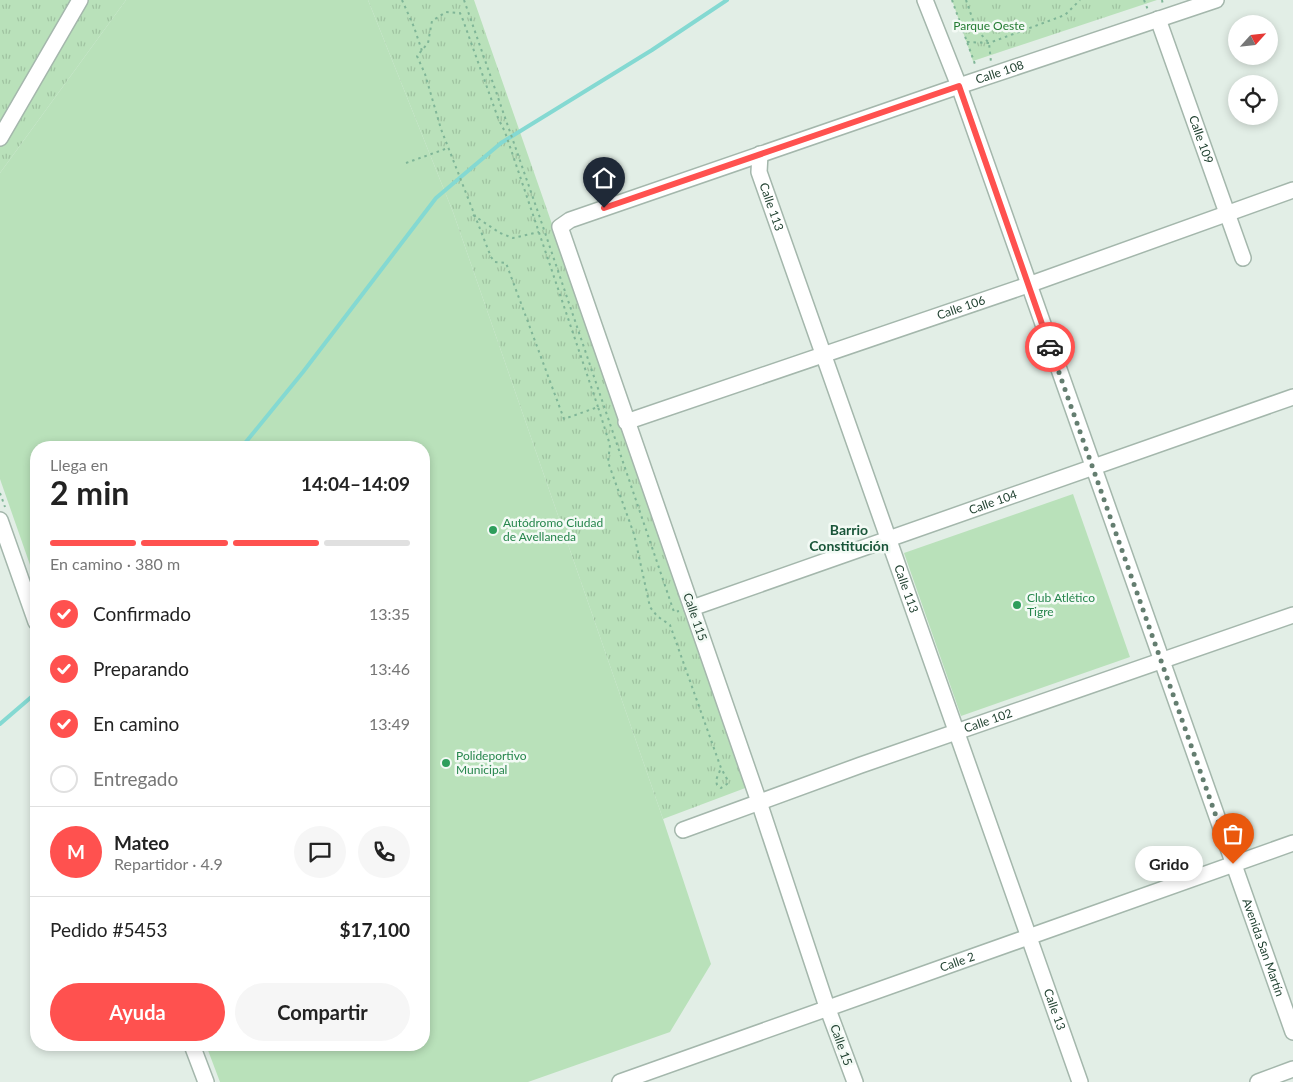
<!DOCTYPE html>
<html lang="es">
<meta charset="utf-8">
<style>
body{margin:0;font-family:Lato,sans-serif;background:#f6f6f6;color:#222;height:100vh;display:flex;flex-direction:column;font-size:19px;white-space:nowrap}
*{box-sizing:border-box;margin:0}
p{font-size:16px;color:#767676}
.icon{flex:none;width:28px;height:28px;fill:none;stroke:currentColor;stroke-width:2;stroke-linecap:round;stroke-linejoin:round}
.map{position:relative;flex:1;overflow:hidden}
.details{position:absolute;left:30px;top:441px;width:400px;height:610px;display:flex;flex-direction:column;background:#fff;border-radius:20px;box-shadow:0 2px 8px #0003}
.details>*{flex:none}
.needle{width:32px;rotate:63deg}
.tools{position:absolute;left:1228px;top:15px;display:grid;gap:10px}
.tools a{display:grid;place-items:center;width:50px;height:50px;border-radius:50%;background:#fff;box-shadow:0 2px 8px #0003;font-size:25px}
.pin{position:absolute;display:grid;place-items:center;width:42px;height:42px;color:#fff;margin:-51px -21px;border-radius:50% 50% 50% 0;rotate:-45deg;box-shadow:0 0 5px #0007}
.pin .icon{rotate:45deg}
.courier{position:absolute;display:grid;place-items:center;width:50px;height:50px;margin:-25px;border:4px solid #ff514f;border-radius:50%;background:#fff;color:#222;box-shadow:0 1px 6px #0007}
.bubble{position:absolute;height:35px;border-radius:18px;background:#fff;box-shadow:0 2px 8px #0003;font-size:16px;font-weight:700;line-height:35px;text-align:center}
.overview em{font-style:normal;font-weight:700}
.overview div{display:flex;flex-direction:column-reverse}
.overview{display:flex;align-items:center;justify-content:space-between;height:85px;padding:0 20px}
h1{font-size:32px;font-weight:700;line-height:38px}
.bar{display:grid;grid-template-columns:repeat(4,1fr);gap:8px 5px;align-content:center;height:60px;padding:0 20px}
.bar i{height:6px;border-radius:4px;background:#e0e0e0}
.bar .current{background:#ff514f}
.bar p{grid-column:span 4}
.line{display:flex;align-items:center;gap:12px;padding:0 20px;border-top:1px solid #e0e0e0}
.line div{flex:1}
.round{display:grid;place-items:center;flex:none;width:52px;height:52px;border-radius:26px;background:#f6f6f6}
ol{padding:0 20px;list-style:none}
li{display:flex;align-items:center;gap:15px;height:55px}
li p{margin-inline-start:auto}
li .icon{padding:5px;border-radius:50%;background:#ff514f;color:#fff;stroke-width:4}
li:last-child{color:#767676}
li i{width:28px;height:28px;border:2px solid #e0e0e0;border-radius:50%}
.action{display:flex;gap:10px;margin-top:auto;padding:10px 20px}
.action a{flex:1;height:58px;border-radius:30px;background:#ff514f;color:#fff;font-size:20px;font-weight:700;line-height:58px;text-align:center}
.action a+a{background:#f6f6f6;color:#222}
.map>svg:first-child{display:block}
.green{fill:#b9e1ba}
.park{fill:url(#park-tufts)}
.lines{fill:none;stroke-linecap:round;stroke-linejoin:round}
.stream{stroke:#84d9d2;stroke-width:4}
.minor-casing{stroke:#a4b7ac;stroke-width:18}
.path{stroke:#7fb597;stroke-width:2;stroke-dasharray:2.5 4;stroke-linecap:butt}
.minor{stroke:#fff;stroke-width:15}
.done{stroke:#647e70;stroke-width:5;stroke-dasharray:0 9}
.route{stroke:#ff514f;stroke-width:6}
.leisure-dot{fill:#2e9e5b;stroke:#f3faf5;stroke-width:2}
.labels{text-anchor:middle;stroke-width:5;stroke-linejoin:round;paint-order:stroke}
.park-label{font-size:12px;fill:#257c33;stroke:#f3faf5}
.street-label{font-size:12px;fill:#204130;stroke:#f3faf5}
.leisure-label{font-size:12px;fill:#27864d;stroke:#f3faf5;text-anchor:start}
.neighbourhood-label{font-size:14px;font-weight:bold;fill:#195539;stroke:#f3faf5}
</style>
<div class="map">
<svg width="1293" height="1082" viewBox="0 0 1293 1082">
<defs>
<pattern id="park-tufts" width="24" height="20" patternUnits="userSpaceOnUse" patternTransform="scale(1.25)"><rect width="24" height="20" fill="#b9e1ba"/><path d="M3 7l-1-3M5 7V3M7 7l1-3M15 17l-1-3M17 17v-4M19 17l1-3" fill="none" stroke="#9fc2a0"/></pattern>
</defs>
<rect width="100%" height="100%" fill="#e2eee6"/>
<!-- green -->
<g class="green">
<path d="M126,0H368L453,212L663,819L711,964L670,1032L528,1082H220L206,1045H424V448H36V582L0,479V173Z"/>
<path d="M1073,494L1130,657L961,716L904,553Z"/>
</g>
<!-- park -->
<g class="park">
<path d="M0,0H126L0,173Z"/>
<path d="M368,0H474L748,787L663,819L453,212Z"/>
<path d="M952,0H1157L973,61Z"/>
</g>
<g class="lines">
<!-- stream -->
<g class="stream">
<path d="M241,448L303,372L436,198L501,143L652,50L727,0"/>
<path d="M0,724L36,693"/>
</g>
<defs>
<g id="minor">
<path id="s1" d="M925,0L959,86L1293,1032"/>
<path id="s2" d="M1158,19L1243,258"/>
<path d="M0,138L80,0"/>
<path id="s3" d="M760,154L759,172L1080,1082"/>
<path id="s4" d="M626,422L1028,285L1293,190"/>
<path d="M0,520L36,622"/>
<path id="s5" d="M692,608L1293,397"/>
<path id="s6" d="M683,830L861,765L1293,615"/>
<path d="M192,1045L206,1082"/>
<path id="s7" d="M620,1082L1293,843"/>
<path id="s8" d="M855,1082L826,1004L759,802L560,227L570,220L959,86L1216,0"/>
<path d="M1258,1082L1293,1069"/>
</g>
</defs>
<!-- minor casing -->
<use href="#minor" class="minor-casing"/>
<!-- path -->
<g class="path">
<path d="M402,0L414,27L422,51"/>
<path d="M464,0L539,215L674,612L679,611"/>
<path d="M952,0L976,67"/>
<path d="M966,0L976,29L989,43L991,62"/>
<path d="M1144,0L1148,10"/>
<path d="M1162,0L1163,5"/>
<path d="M967,42L989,43L1065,15L1080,0"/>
<path d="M406,163L448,148"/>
<path d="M473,215L500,233L513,238L539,232"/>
<path d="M598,407L505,132L498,118L463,20L460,13L446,12L432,21L428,43L417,56L425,74L441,129L491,257L495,262L506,263L564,419L598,407L610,445L608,462L634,534L650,607L657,616L670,625L721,768L727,779V784L721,788L717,785L716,780L721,768"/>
<path d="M0,493L5,507"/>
</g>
<!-- minor -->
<use href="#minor" class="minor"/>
</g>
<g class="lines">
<!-- done -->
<path class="done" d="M1050,347L1233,864"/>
<!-- route -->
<path class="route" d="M604,208L959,86L1050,347"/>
</g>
<!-- markers -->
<g class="leisure-dot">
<circle cx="493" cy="530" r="5"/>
<circle cx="1017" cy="605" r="5"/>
<circle cx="446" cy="763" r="5"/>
</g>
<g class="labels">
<!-- park labels -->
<g class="park-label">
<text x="989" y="30">Parque Oeste</text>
</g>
<!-- street labels -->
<g class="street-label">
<text dy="4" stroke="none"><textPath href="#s8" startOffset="1371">Calle 108</textPath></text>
<text dy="4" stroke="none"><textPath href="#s2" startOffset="128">Calle 109</textPath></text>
<text dy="4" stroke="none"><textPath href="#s3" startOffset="55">Calle 113</textPath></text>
<text dy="4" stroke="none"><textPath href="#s4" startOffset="354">Calle 106</textPath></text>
<text dy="4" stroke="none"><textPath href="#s5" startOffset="319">Calle 104</textPath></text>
<text dy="4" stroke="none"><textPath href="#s3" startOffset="460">Calle 113</textPath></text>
<text transform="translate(695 617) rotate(71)" y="4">Calle 115</text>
<text dy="4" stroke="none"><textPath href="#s6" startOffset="324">Calle 102</textPath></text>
<text dy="4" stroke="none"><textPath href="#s1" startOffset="1006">Avenida San Martín</textPath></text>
<text dy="4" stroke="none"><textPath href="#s7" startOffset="358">Calle 2</textPath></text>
<text dy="4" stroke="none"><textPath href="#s3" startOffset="906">Calle 13</textPath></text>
<text transform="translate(841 1045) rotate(70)" y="4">Calle 15</text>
</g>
<!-- leisure labels -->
<g class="leisure-label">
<text x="503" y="527">Autódromo Ciudad<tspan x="503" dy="14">de Avellaneda</tspan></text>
<text x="1027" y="602">Club Atlético<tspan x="1027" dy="14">Tigre</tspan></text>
<text x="456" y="760">Polideportivo<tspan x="456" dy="14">Municipal</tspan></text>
</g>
<!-- neighbourhood labels -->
<g class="neighbourhood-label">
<text x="849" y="535">Barrio<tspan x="849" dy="16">Constitución</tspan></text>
</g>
</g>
</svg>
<div class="tools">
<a><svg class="needle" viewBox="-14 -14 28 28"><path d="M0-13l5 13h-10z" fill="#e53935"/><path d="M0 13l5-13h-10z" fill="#767676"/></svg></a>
<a><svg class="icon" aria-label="locate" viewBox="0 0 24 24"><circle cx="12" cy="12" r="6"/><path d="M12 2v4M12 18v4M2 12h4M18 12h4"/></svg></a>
</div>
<div class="pin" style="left:1233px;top:864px;background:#ea580c"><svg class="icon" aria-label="bag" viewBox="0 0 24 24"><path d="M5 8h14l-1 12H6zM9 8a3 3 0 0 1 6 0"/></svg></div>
<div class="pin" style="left:604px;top:208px;background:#1f2937"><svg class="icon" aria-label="home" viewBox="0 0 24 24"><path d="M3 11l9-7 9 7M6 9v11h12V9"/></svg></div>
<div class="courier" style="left:1050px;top:347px"><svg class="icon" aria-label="car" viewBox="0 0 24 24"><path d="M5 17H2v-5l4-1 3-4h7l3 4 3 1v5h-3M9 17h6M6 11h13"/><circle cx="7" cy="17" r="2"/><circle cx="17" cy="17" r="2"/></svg></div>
<div class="bubble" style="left:1135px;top:846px;width:68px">Grido</div>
<section class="details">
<div class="overview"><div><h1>2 min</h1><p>Llega en</p></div><em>14:04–14:09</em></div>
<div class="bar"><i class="current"></i><i class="current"></i><i class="current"></i><i></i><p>En camino · 380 m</p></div>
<ol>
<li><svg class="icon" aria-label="check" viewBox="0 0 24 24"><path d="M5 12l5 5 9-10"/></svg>Confirmado<p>13:35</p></li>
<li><svg class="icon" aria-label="check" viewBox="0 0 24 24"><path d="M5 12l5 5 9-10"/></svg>Preparando<p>13:46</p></li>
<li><svg class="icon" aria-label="check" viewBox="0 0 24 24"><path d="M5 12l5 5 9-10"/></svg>En camino<p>13:49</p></li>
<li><i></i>Entregado</li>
</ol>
<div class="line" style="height:90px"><b class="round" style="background:#ff514f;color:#fff">M</b><div><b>Mateo</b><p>Repartidor · 4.9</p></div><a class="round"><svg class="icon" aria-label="chat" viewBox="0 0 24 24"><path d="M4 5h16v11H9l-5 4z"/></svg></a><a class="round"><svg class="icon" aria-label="phone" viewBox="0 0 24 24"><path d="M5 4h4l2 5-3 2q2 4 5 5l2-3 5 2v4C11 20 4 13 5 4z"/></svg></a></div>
<div class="line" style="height:65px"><div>Pedido #5453</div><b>$17,100</b></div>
<div class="action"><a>Ayuda</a><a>Compartir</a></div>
</section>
</div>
